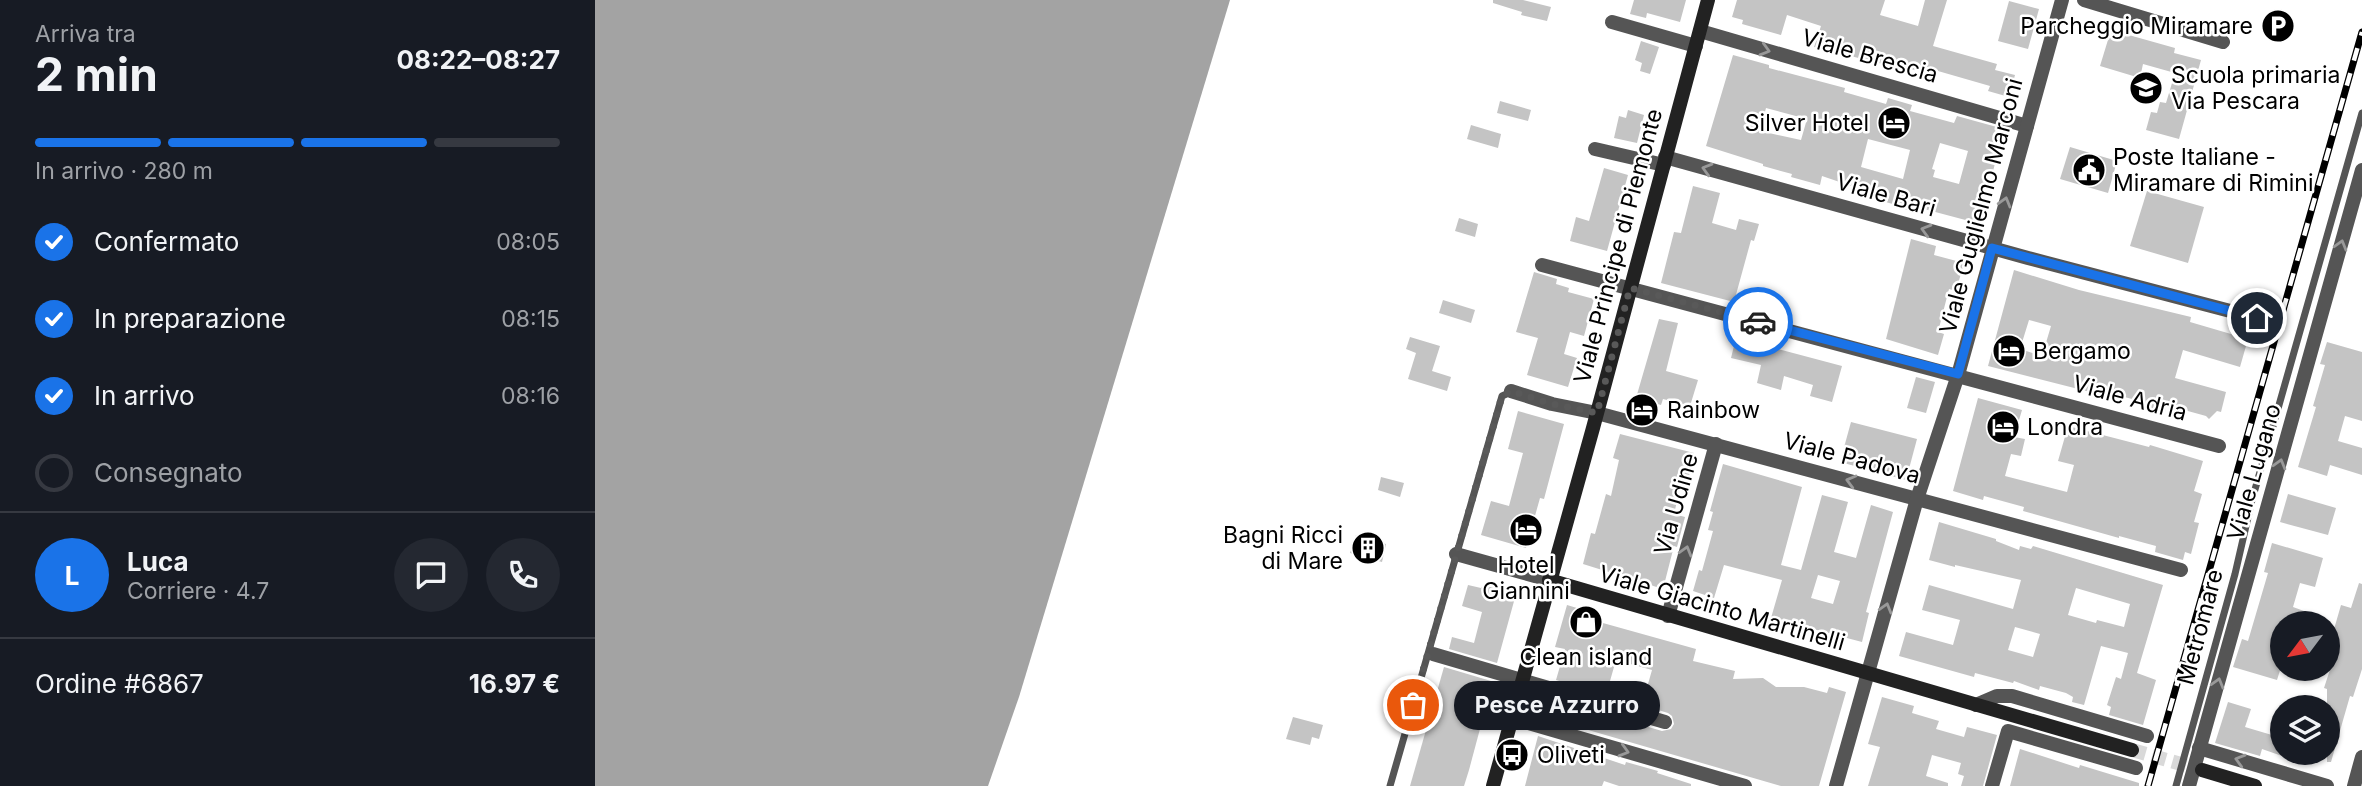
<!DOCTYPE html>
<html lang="it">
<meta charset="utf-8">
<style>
body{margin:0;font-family:Inter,sans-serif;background:#242831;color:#f1f3f6;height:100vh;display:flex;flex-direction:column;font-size:26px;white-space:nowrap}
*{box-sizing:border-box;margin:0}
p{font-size:23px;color:#9ea1a6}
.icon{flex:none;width:38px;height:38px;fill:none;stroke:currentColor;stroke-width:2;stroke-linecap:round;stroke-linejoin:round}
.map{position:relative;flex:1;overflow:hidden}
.sheet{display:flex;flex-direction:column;background:#171b24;width:595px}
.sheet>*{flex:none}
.needle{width:46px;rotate:238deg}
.buttons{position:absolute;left:1675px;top:611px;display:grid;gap:14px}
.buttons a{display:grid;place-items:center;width:70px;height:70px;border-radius:50%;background:#171b24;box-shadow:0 2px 5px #0004;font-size:35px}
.pin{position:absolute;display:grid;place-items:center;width:60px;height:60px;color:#fff;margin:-30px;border:4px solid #fff;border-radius:50%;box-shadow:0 2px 7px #0007}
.courier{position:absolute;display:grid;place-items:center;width:70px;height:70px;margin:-35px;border:5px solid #1a73e8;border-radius:50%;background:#fff;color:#222;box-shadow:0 2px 9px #0007}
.bubble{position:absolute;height:49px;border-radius:24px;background:#171b24;box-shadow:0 2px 5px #0004;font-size:23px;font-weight:700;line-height:49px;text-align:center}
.overview em{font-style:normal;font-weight:700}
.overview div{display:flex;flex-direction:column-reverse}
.overview{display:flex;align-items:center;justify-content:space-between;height:119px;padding:0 35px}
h1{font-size:46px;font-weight:700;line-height:52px}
.bar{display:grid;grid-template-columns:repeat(4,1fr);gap:10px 7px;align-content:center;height:84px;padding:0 35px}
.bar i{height:9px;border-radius:5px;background:#363941}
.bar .active{background:#1a73e8}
.bar p{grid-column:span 4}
.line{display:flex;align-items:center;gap:18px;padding:0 35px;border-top:2px solid #363941}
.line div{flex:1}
.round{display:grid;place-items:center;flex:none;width:74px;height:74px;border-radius:37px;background:#242831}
ol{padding:0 35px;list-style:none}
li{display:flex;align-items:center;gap:21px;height:77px}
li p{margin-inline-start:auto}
li .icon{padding:7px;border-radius:50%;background:#1a73e8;color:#fff;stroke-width:4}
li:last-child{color:#9ea1a6}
li i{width:38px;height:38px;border:4px solid #363941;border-radius:50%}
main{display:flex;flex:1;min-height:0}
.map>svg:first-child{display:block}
.water{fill:#a3a3a3}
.building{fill:#c4c4c4;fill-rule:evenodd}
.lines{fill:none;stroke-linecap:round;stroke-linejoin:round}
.secondary-tunnel{stroke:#d9d9d9;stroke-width:14;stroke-dasharray:14 7;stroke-linecap:butt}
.lane{stroke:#555;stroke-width:7}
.street{stroke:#555;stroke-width:14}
.secondary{stroke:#222;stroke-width:14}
.rail-casing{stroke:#000;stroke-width:7}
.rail{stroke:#fff;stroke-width:4.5;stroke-dasharray:13;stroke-linecap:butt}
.oneway{stroke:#999}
.done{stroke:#595959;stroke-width:7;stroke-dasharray:0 12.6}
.route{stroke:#1a73e8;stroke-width:9}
.labels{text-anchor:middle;stroke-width:5;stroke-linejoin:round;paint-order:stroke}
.poi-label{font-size:23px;fill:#000;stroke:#fff;text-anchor:start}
.street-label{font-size:23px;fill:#000;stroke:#fff}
</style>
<main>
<section class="sheet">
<div class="overview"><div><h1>2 min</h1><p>Arriva tra</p></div><em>08:22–08:27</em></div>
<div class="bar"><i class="active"></i><i class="active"></i><i class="active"></i><i></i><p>In arrivo · 280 m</p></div>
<ol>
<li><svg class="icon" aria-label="check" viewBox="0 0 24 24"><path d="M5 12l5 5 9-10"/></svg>Confermato<p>08:05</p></li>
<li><svg class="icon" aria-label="check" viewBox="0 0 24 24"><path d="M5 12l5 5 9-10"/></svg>In preparazione<p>08:15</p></li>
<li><svg class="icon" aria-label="check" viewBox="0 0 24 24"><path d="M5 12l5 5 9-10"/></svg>In arrivo<p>08:16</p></li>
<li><i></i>Consegnato</li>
</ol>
<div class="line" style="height:126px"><b class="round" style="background:#1a73e8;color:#fff">L</b><div><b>Luca</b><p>Corriere · 4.7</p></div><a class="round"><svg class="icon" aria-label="chat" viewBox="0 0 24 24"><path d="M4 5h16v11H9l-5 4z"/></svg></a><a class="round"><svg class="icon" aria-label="phone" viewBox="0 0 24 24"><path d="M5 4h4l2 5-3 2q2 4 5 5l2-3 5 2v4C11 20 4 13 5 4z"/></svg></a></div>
<div class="line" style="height:91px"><div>Ordine #6867</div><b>16.97 €</b></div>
</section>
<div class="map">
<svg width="1767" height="786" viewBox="0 0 1767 786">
<rect width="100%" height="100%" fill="#fff"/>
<!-- water -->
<path class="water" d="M0,0H635L424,697L393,786H0Z"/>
<!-- building -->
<g class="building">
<path d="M898,0H928L956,7L952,21L926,15L927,12L898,3Z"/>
<path d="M1039,0H1091L1085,22L1052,13L1051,18L1035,14Z"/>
<path d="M1142,0H1290L1285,15L1323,26L1330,0H1352L1338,46L1402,64L1400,70L1420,75L1414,97L1393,91L1395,86L1336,69L1334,74L1305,66L1304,68L1219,47L1226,26L1192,15L1186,35L1147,24L1148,20L1137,17Z"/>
<path d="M1414,1L1444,9L1433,49L1403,41Z"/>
<path d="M1516,30L1580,48L1579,53L1606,60L1584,139L1551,130L1556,112L1562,113L1565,102L1571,103L1580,73L1548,64L1545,78L1505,66Z"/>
<path d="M1046,41L1064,47L1055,74L1045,71L1047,63L1040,60Z"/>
<path d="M1138,55L1174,65V68L1250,88L1249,92L1291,104L1293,98L1317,105L1315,111L1359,123L1362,116L1409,129L1397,175L1392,174L1378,222L1329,209L1327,214L1300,207L1301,205L1270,196L1271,191L1227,176L1225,185L1196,177L1197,174L1168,166V164L1111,146ZM1171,108L1212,119L1206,140L1165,131ZM1273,139L1315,150L1308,179L1266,167ZM1345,143L1373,151L1364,184L1338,177L1340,170L1337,169Z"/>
<path d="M905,101L936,110L933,121L902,113Z"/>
<path d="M1033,110L1049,115L1042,143L1019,138L1024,116L1031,118Z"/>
<path d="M876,125L906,134L903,148L872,139Z"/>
<path d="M1475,147L1522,161L1513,193L1465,179Z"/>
<path d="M1009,168L1033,175L1012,251L975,241L981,217L994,221Z"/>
<path d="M1098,186L1125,193L1117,223L1141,230L1144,219L1164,224L1159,241L1156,240L1139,302L1066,283L1079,232L1086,233Z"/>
<path d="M1552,191L1609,207L1593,263L1535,246Z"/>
<path d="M864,218L883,224L880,237L860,231Z"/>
<path d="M1316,239L1341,246L1339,255L1369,263L1361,291L1354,289L1343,332L1349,334L1343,355L1291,339Z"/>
<path d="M1419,270L1484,290L1596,317L1595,322L1653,339L1645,367L1588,350L1580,378L1631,392L1626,412L1622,411L1614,419L1611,416L1571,405L1570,412L1547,406L1548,402L1500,389L1499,393L1393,366ZM1434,320L1456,326L1447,356L1425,349Z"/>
<path d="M939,272L962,279L961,284L974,288L973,292L999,299L989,336L975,332L969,354L982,358L973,387L932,375L943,338L921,332Z"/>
<path d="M848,300L880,310L876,323L844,313Z"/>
<path d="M1064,319L1083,323L1071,371L1103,380L1095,406L1068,399L1066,405L1041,398Z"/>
<path d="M815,337L845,346L837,371L856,377L852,391L813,379L821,353L811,349Z"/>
<path d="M1141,338L1247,366L1237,402L1215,396L1218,385L1189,376L1186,390L1162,383L1166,365L1136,358Z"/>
<path d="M1732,342L1767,352V421L1750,416L1743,441L1767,448V475L1735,465L1732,476L1703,467L1721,407L1718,406L1730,365L1725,364Z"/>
<path d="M1321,377L1340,382L1331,413L1312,408Z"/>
<path d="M1383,398L1427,410L1419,437L1430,439L1426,456L1416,454L1410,476L1472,492L1479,465L1463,461L1473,426L1554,447L1555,445L1608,461L1599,491L1607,494L1599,522L1604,523L1596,554L1590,552L1588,560L1560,552L1561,546L1524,536V538L1428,511L1429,507L1389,496L1388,500L1358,491Z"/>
<path d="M923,411L969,424L949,499L945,498L931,548L886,535L896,501L914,506L928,453L913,449Z"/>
<path d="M1256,422L1322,439L1311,480L1245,462Z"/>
<path d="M1025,434L1099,453L1093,481L1087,480L1079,514L1090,517L1082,547L1079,546L1068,589L988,564L996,533L1000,534L1011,494L1016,496L1024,460L1018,458Z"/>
<path d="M1128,464L1207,487L1186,565L1206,570L1227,495L1253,502L1239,552L1261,558L1276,505L1298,512L1271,612L1274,613L1267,642L1176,618L1187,580L1129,565L1119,598L1098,591L1104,570L1107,571L1118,531L1113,530L1118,512L1115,511ZM1223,575L1245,581L1238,604L1216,598Z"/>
<path d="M786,477L809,483L805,497L783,490Z"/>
<path d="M1693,494L1741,508L1733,535L1685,522Z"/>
<path d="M1344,522L1401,539V541L1424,550L1425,546L1436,549L1438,546L1568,585L1542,673L1561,680L1548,725L1514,715L1516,707L1512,705L1521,677L1526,679L1533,653L1506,646L1489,705L1477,702L1478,697L1471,693L1445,686L1444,690L1419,681L1418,683L1380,673L1379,677L1304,656L1311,632L1358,645L1365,620L1327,610L1334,585L1418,609L1426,580L1360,565V567L1334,560ZM1481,588L1535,604L1529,627L1502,620L1501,623L1473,615ZM1420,627L1445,634L1438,657L1413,650Z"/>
<path d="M761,535L791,544L787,562L755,553Z"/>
<path d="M1677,543L1728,558L1720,587L1705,583L1698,607L1709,611L1705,623H1687V664L1682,680L1638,667L1647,639L1653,641L1673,573L1669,572Z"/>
<path d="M1764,583L1767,584V669L1758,697L1755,696L1736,762H1732V689L1729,688L1743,645L1735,643L1746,605L1756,608Z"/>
<path d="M873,585L886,588L888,585L921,594L902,663L854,649L857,637L879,643L887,612L867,606Z"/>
<path d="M972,605L992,611L990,618L1101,649L1098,661L1140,671L1138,679L1168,678L1181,687H1209L1232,693L1234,687L1251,692L1224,786H1186L945,716L951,697L1067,731L1076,729L1079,724L1077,716L1073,713L1047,705L1057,670L1021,660L1011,695L961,680L970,649L960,647Z"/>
<path d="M849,667L896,681L897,684L874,770L869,786H815Z"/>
<path d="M1287,697L1319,706L1317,713L1344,721L1341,729L1369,737L1372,727L1402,735L1388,786H1366L1369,776L1363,774L1366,763L1337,755L1331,776L1353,783V786H1273L1285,747L1273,744Z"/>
<path d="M1633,702L1656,709L1650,727L1687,738V756L1667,749L1665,756L1620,743Z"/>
<path d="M698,717L728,725L724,739L717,737L715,745L691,739Z"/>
<path d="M943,736L1030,765L1031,762L1063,771L1062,773L1096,784V786H1024L1009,781L1007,786H930Z"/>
<path d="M1425,749L1484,768L1485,765L1544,783V786H1415Z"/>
</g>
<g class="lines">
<!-- secondary-tunnel -->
<path class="secondary-tunnel" d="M1537,750L1607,770"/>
<!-- lane -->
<g class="lane">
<path d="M795,786L907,396L916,392"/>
<path d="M1581,786L1640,574L1657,500L1767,113"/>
</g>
<!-- street -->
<g class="street">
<path d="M1489,0L1628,42"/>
<path d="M1017,22L1101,46"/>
<path d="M1105,31L1432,126"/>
<path d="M1000,149L1069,165"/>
<path d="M1070,157L1433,258L1662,318"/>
<path d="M947,265L1624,446"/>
<path d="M916,391L957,404L1002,413L1586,570"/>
<path d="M861,554L954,580"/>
<path d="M1073,616L1121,444"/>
<path d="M838,654L1070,722"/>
<path d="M1381,705L1402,696H1417L1552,736"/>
<path d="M916,718L1150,786"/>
<path d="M1604,748L1732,786"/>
<path d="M1241,786L1322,499L1363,375L1467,0"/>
<path d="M1397,786L1413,731L1541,768"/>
<path d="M1594,786L1767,170"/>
<path d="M1759,786L1767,757"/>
</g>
<!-- secondary -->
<g class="secondary">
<path d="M954,580L1537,750"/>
<path d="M1607,770L1660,786"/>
<path d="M898,786L998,428L1113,0"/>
</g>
<defs>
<path id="rail" d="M1553,786L1767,32"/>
</defs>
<!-- rail casing -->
<use href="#rail" class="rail-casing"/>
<!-- rail -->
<use href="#rail" class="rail"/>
</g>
<!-- one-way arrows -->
<defs><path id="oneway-chevron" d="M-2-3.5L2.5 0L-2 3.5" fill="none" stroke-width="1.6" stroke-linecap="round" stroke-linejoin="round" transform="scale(1.75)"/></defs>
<g class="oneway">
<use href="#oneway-chevron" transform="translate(1170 50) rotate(16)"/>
<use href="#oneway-chevron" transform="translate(1112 169) rotate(-164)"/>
<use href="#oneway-chevron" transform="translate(1410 202) rotate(-74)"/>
<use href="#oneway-chevron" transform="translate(1331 230) rotate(-164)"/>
<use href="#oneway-chevron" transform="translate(1746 245) rotate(-74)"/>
<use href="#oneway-chevron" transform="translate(1685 464) rotate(-74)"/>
<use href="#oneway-chevron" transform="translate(1256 481) rotate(-165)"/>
<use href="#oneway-chevron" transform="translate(1091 551) rotate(-74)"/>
<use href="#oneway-chevron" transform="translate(1291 608) rotate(-74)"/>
<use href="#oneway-chevron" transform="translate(1623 683) rotate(-74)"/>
<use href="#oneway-chevron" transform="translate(1029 751) rotate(16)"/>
<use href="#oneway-chevron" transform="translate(1645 760) rotate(-164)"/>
</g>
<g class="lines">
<!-- done -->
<path class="done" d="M818,705L907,396L916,391L957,404L1002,413L1035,288L1163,322"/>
<!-- route -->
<path class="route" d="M1163,322L1363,374L1397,248L1662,318"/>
</g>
<!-- icons -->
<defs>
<symbol id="parking-disc" viewBox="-11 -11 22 22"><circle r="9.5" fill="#000" stroke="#fff"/><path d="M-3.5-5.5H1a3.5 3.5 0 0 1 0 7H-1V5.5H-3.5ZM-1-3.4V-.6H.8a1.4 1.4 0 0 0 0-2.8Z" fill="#fff"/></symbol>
<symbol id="school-disc" viewBox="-11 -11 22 22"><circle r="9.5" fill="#000" stroke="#fff"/><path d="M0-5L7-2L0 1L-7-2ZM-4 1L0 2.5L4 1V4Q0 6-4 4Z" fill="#fff"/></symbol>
<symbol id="hotel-disc" viewBox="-11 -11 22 22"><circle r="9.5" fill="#000" stroke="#fff"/><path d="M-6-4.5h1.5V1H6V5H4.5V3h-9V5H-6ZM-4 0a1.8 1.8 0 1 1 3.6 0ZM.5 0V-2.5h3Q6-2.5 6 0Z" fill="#fff"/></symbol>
<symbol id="civic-disc" viewBox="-11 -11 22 22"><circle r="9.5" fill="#000" stroke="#fff"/><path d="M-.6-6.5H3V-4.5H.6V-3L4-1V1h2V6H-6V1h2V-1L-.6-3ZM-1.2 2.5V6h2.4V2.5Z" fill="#fff"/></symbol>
<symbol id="building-disc" viewBox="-11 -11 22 22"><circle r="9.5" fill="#000" stroke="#fff"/><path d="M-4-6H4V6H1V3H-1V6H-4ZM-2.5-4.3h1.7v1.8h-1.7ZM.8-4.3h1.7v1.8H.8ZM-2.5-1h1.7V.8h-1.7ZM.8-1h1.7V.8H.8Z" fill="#fff"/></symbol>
<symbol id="shop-disc" viewBox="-11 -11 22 22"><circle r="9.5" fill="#000" stroke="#fff"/><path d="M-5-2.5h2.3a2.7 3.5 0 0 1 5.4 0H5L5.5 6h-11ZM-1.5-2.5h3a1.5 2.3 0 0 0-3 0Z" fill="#fff"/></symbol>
<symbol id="bus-disc" viewBox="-11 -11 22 22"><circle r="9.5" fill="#000" stroke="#fff"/><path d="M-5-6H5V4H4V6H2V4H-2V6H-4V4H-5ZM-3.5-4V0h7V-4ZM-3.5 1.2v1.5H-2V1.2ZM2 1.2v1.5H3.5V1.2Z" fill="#fff"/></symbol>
</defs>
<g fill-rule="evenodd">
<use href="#parking-disc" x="1664" y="7" width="38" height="38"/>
<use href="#school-disc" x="1532" y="69" width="38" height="38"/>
<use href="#hotel-disc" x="1280" y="104" width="38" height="38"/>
<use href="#civic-disc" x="1475" y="151" width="38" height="38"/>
<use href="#hotel-disc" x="1395" y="332" width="38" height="38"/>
<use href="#hotel-disc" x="1028" y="391" width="38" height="38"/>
<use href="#hotel-disc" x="1389" y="408" width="38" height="38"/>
<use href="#hotel-disc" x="912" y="511" width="38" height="38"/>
<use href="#building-disc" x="754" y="529" width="38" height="38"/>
<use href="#shop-disc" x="972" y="603" width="38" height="38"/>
<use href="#bus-disc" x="898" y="736" width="38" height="38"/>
</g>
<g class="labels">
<!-- poi labels -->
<g class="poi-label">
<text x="1658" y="34" text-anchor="end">Parcheggio Miramare</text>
<text x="1576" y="83">Scuola primaria<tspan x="1576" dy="26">Via Pescara</tspan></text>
<text x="1274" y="131" text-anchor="end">Silver Hotel</text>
<text x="1518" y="165">Poste Italiane -<tspan x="1518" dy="26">Miramare di Rimini</tspan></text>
<text x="1438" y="359">Bergamo</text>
<text x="1072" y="418">Rainbow</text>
<text x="1432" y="435">Londra</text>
<text x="748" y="543" text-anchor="end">Bagni Ricci<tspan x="748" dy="26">di Mare</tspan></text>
<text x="931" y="573" text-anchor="middle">Hotel<tspan x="931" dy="26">Giannini</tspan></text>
<text x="991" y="665" text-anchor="middle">Clean island</text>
<text x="942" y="763">Oliveti</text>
</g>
<!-- street labels -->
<g class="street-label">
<text transform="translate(1275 56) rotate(16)" y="8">Viale Brescia</text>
<text transform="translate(1291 195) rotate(16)" y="8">Viale Bari</text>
<text transform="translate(1386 206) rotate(-75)" y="8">Viale Guglielmo Marconi</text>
<text transform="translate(1023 246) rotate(-75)" y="8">Viale Principe di Piemonte</text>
<text transform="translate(1535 398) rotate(15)" y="8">Viale Adria</text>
<text transform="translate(1257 458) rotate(15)" y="8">Viale Padova</text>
<text transform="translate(1659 472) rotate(-74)" y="8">Viale Lugano</text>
<text transform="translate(1081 504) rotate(-74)" y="8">Via Udine</text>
<text transform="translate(1127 608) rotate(16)" y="8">Viale Giacinto Martinelli</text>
<text transform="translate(1605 627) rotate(-75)" y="8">Metromare</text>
</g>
</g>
</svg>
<div class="buttons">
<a><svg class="needle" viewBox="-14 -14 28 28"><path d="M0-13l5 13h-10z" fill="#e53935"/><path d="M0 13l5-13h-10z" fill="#9ea1a6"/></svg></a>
<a><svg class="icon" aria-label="layers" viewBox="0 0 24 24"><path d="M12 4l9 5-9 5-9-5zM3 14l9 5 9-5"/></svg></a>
</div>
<div class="pin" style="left:818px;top:705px;background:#ea580c"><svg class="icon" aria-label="bag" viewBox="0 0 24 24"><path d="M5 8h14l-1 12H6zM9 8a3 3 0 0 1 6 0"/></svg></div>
<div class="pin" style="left:1662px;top:318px;background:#1f2937"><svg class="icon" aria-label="home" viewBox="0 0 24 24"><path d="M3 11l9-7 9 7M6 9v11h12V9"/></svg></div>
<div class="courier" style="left:1163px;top:322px"><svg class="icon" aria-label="car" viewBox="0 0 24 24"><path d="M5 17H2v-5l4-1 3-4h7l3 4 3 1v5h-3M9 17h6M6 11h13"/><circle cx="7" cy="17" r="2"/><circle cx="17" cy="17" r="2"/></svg></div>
<div class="bubble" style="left:859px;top:681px;width:206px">Pesce Azzurro</div>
</div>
</main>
